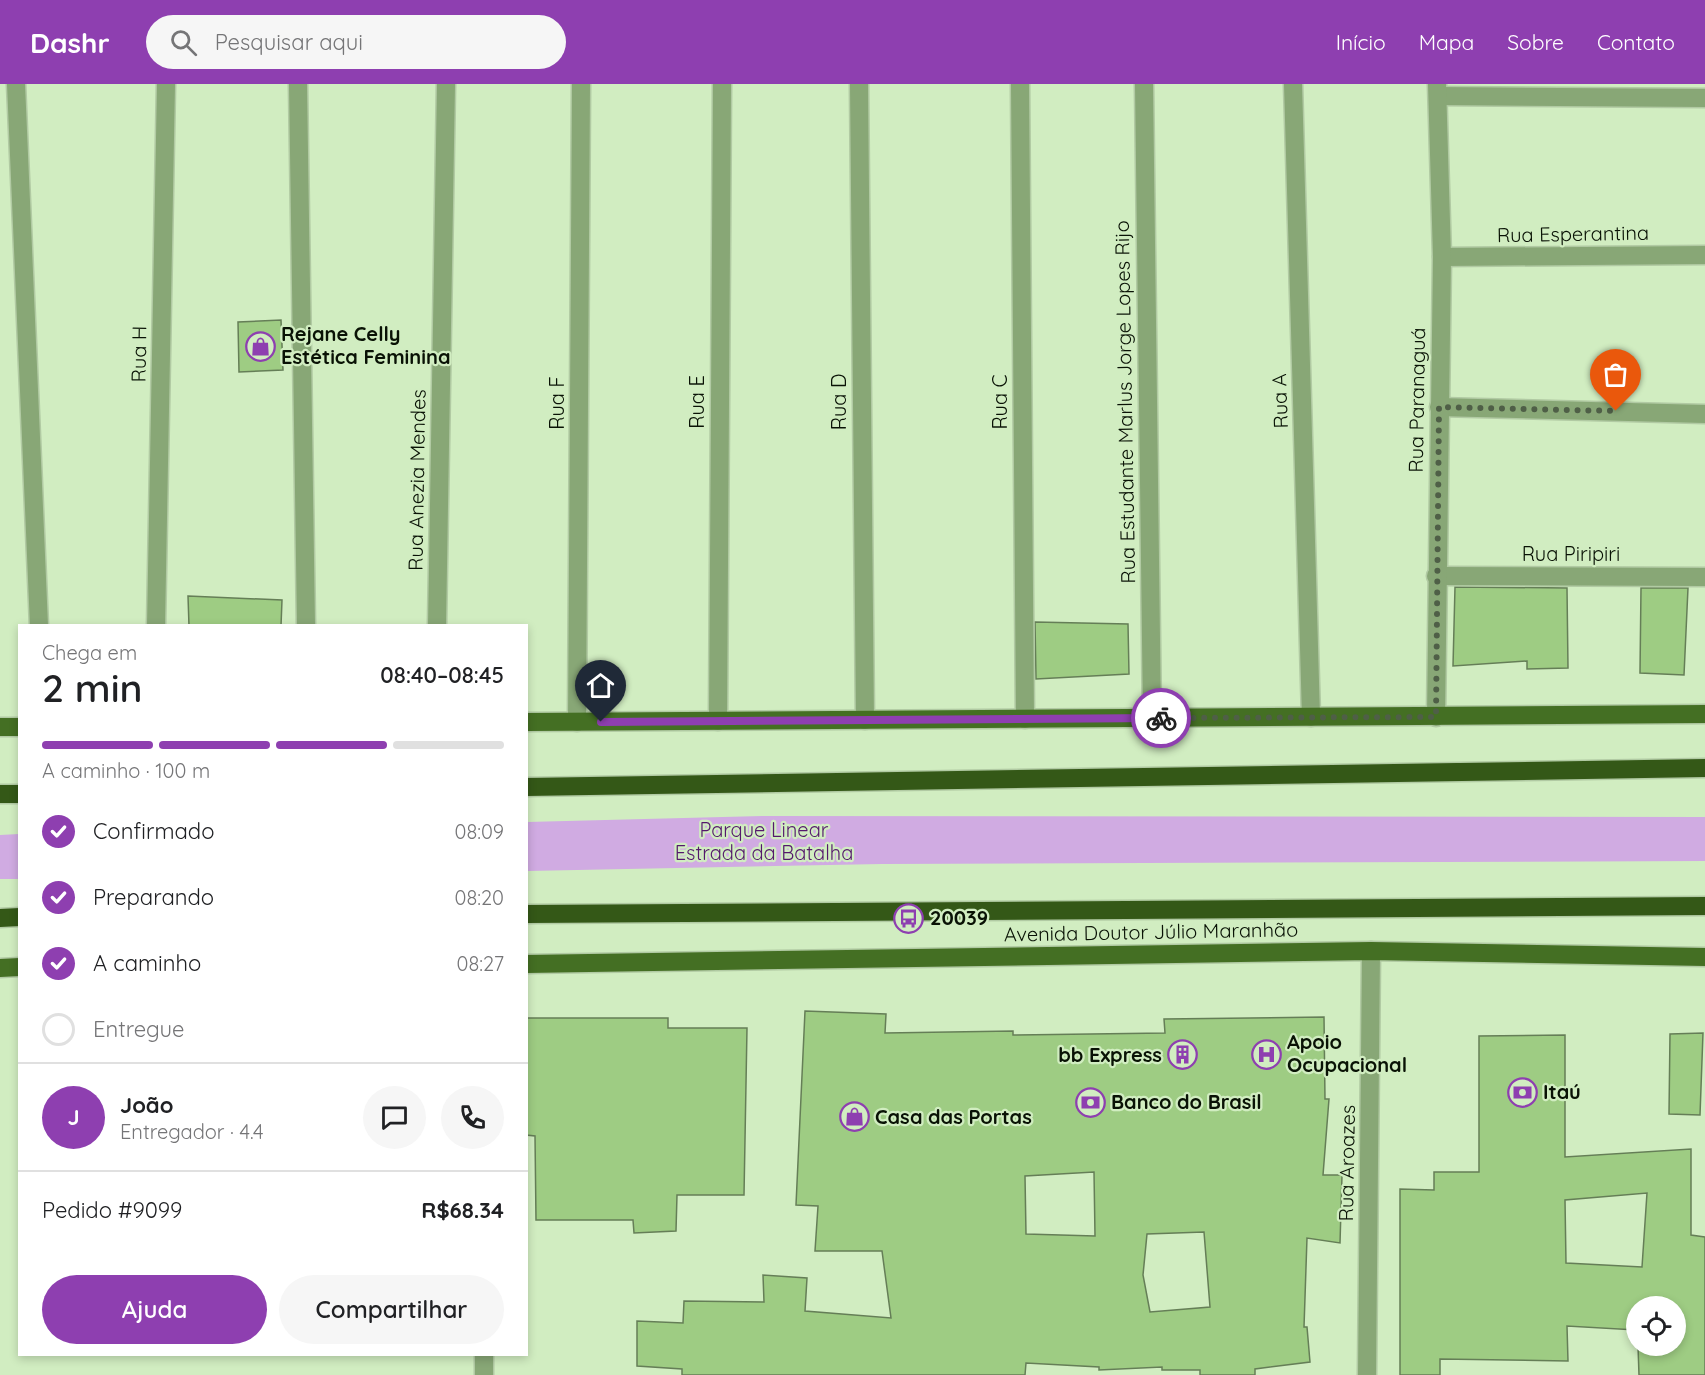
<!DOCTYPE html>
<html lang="pt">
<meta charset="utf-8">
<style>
body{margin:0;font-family:Quicksand,sans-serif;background:#f6f6f6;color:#202124;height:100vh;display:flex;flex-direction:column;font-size:22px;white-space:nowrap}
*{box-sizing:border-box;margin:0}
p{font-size:20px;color:#757577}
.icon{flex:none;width:33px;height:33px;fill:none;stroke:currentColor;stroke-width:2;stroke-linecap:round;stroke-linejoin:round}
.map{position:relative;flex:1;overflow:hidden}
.sheet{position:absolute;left:18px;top:540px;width:510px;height:732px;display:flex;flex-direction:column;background:#fff;border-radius:0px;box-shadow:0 3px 9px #0003}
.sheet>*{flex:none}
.controls{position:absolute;left:1626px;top:1212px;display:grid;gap:12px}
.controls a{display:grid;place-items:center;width:60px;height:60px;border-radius:50%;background:#fff;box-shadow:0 3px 9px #0003;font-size:30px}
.pin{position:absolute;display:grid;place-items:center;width:51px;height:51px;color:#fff;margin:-62px -26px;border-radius:50% 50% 50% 0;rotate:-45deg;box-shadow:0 0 6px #0007}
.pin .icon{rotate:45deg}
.courier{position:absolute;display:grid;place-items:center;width:60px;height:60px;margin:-30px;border:4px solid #8e3fb0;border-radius:50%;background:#fff;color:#222;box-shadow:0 2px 8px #0007}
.headline em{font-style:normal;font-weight:600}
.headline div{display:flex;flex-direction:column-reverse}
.headline{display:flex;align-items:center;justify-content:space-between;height:102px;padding:0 24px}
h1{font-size:39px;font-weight:600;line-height:45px}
.bar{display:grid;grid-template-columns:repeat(4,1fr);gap:9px 6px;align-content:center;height:72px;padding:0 24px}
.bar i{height:8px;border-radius:4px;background:#e0e0e0}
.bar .active{background:#8e3fb0}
.bar p{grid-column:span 4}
.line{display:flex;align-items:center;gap:15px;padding:0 24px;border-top:2px solid #e0e0e0}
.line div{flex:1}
.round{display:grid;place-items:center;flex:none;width:63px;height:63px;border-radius:32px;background:#f6f6f6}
ol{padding:0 24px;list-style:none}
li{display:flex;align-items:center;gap:18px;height:66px}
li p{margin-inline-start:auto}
li .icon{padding:6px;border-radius:50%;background:#8e3fb0;color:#fff;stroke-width:4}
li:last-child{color:#757577}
li i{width:33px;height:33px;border:3px solid #e0e0e0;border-radius:50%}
.button{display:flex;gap:12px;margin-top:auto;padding:12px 24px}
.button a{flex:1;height:69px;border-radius:36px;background:#8e3fb0;color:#fff;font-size:24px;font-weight:600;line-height:69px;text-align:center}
.button a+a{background:#f6f6f6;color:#202124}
header{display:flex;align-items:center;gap:36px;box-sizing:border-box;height:84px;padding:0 30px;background:#8e3fb0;color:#fff}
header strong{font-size:28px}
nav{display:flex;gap:33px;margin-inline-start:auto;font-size:21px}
.search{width:420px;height:54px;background:#f6f6f6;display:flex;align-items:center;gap:15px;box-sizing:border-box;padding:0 21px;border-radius:33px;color:#757577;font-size:22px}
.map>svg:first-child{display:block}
.green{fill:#d0abe2}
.building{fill:#9ecc83;stroke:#657e57;stroke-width:1.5;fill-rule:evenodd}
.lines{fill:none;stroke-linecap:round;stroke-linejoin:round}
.minor-casing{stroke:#b1caa3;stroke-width:21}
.major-casing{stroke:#b1caa3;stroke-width:21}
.highway-casing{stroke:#b1caa3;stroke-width:21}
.minor{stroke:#88a776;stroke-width:18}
.major{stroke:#446f23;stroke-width:18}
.highway{stroke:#345817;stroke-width:18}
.done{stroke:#4f5f47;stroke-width:6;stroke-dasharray:0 10.8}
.route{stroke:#8e3fb0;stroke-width:8}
.labels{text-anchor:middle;stroke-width:4.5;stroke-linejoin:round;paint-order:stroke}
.street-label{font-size:20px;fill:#091205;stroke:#d1edc1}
.poi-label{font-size:20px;font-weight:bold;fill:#091205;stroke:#d1edc1;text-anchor:start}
.park-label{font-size:20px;fill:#54186c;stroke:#d1edc1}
</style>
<header>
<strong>Dashr</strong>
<div class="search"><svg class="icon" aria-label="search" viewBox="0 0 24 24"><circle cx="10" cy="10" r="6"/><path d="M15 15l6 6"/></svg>Pesquisar aqui</div>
<nav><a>Início</a><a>Mapa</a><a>Sobre</a><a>Contato</a></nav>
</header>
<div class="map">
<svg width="1705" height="1291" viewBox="0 0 1705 1291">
<rect width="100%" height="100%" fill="#d1edc1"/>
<!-- green -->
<g class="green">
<path d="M762,732L1705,733V777L882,780L527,787V738Z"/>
<path d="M19,750V795H0V751Z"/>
</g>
<!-- building -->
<g class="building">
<path d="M281,236L283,286L239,288L238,238Z"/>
<path d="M1455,503L1567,504L1568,584L1527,585V577L1453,582Z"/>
<path d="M1641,504H1688L1684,591L1640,589Z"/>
<path d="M188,512L282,516L281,542H189Z"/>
<path d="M1035,538L1128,540L1129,590L1036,595Z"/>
<path d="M805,927L886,930L885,949L1013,947V951L1165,949L1164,935L1324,933L1325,1015H1329L1323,1091H1342L1340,1159L1307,1154L1304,1243H1307L1310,1278L1255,1285V1291H1200V1286H1162V1283L1099,1286V1283L1026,1279L1025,1291H682V1285L637,1282V1237L683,1239L684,1217L764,1218L763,1191L807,1194L805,1227L891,1234L882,1167H815L818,1122L796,1121ZM1094,1088L1095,1152L1026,1150L1025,1092ZM1204,1148L1210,1223L1150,1228L1143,1191L1147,1150Z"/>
<path d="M526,934H668V944H747L744,1111H677L676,1147L634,1149L633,1136H536L535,1052L526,1051Z"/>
<path d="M1703,949L1700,1031L1669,1030L1670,950Z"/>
<path d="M1565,951V1073L1691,1065V1151L1705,1153V1291H1639L1638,1262H1676V1222H1636V1246L1567,1242L1568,1277L1440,1275V1291H1400V1105L1434,1106V1088H1479V952ZM1647,1109L1642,1183L1566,1179L1565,1116Z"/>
</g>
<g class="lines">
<defs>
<g id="minor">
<path d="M16,0L39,542"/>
<path d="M298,0L306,542"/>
<path d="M859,0L865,636"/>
<path d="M1020,0L1025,635"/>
<path d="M1144,0L1152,635"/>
<path d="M1293,0L1311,633"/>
<path d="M1438,12L1705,14"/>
<path d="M1442,173L1705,171"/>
<path d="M1439,323L1705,330"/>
<path d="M1436,492L1705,493"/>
<path d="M156,542L166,0"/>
<path d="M437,542L446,0"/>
<path d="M1436,633L1442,173L1437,0"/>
<path d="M718,637L722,0"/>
<path d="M577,638L581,0"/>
<path d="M484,1270V1291"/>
<path d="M1367,1291L1371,867"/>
</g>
<g id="major">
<path d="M526,638L1705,630"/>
<path d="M0,643H20"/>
<path d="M526,880L1371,867L1705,873"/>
<path d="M0,884L20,883"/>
</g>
<g id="highway">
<path d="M526,703L1705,684"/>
<path d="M0,710H20"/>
<path d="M526,830L1705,822"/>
<path d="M0,834L20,833"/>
</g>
</defs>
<!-- minor casing -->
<use href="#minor" class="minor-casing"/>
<!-- major casing -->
<use href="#major" class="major-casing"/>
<!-- highway casing -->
<use href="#highway" class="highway-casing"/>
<!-- minor -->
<use href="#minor" class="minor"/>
<!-- major -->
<use href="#major" class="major"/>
<!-- highway -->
<use href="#highway" class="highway"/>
</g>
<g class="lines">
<!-- done -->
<path class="done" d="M1161,634L1436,633L1439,323L1616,327"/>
<!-- route -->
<path class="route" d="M601,638L1161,634"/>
</g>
<!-- icons -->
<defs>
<symbol id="shop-ring" viewBox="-11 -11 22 22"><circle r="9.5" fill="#d1edc1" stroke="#8e3fb0" stroke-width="1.5"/><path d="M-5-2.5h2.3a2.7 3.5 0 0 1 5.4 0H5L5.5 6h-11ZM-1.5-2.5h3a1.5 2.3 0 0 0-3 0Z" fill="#8e3fb0"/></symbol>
<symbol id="bus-ring" viewBox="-11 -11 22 22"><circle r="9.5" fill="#d1edc1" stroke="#8e3fb0" stroke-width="1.5"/><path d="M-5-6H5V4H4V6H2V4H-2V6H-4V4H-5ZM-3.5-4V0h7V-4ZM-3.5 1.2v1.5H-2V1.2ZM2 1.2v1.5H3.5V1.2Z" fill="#8e3fb0"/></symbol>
<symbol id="hospital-ring" viewBox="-11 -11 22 22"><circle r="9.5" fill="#d1edc1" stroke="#8e3fb0" stroke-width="1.5"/><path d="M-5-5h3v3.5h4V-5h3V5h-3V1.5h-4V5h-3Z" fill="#8e3fb0"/></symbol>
<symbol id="building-ring" viewBox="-11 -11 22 22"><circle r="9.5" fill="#d1edc1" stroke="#8e3fb0" stroke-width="1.5"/><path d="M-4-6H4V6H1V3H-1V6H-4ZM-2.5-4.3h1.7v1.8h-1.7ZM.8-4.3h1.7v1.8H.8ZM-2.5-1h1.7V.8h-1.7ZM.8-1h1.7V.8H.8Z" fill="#8e3fb0"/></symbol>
<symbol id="bank-ring" viewBox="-11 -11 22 22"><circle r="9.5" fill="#d1edc1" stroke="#8e3fb0" stroke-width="1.5"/><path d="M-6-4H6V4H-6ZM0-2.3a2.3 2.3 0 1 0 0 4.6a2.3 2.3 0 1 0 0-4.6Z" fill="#8e3fb0"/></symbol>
</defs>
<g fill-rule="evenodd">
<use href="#shop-ring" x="244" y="246" width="33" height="33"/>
<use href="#bus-ring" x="892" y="818" width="33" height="33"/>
<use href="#hospital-ring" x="1250" y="954" width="33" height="33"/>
<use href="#building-ring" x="1166" y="954" width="33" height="33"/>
<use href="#bank-ring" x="1506" y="992" width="33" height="33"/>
<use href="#bank-ring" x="1074" y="1002" width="33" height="33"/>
<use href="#shop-ring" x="838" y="1016" width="33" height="33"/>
</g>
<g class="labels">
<!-- street labels -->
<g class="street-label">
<text transform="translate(1573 150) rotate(-1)" y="7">Rua Esperantina</text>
<text transform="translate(139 270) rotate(-89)" y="7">Rua H</text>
<text transform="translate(1417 316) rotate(-89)" y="7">Rua Paranaguá</text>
<text transform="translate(1280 317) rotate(-92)" y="7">Rua A</text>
<text transform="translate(697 318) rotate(-90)" y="7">Rua E</text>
<text transform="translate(839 318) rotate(-90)" y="7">Rua D</text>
<text transform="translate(1000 318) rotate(-90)" y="7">Rua C</text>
<text transform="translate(1125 318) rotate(-91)" y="7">Rua Estudante Marlus Jorge Lopes Rijo</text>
<text transform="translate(557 319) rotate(-90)" y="7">Rua F</text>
<text transform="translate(417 396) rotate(-89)" y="7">Rua Anezia Mendes</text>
<text x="1571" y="477">Rua Piripiri</text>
<text transform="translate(1151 848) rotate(-1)" y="7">Avenida Doutor Júlio Maranhão</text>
<text transform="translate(1347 1079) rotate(-89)" y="7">Rua Aroazes</text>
</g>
<!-- poi labels -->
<g class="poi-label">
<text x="281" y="257">Rejane Celly<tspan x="281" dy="23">Estética Feminina</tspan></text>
<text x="930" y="841">20039</text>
<text x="1287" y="965">Apoio<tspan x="1287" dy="23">Ocupacional</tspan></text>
<text x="1162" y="978" text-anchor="end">bb Express</text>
<text x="1543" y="1015">Itaú</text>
<text x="1111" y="1025">Banco do Brasil</text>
<text x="875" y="1040">Casa das Portas</text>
</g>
<!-- park labels -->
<g class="park-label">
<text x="764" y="753">Parque Linear<tspan x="764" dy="23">Estrada da Batalha</tspan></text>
</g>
</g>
</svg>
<div class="controls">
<a><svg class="icon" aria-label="locate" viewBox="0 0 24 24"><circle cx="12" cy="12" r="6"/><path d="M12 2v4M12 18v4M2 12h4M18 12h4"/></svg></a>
</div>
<div class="pin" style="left:1616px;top:327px;background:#ea580c"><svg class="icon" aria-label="bag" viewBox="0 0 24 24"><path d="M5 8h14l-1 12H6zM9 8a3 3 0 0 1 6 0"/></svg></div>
<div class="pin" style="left:601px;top:638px;background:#1f2937"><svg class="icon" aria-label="home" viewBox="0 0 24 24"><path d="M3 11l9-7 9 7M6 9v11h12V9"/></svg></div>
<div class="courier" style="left:1161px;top:634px"><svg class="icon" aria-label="bike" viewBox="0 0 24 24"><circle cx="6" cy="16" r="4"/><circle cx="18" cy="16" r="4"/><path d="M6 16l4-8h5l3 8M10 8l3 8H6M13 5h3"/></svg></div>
<section class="sheet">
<div class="headline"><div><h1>2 min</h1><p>Chega em</p></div><em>08:40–08:45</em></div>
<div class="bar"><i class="active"></i><i class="active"></i><i class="active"></i><i></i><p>A caminho · 100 m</p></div>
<ol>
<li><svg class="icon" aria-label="check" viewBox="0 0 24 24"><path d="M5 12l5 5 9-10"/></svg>Confirmado<p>08:09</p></li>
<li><svg class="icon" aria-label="check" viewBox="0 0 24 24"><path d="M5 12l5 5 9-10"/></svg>Preparando<p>08:20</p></li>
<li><svg class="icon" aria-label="check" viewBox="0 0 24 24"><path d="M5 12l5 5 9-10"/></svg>A caminho<p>08:27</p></li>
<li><i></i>Entregue</li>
</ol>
<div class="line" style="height:108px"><b class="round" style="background:#8e3fb0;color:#fff">J</b><div><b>João</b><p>Entregador · 4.4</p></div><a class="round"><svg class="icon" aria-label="chat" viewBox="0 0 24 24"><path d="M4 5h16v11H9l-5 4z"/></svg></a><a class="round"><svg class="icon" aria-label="phone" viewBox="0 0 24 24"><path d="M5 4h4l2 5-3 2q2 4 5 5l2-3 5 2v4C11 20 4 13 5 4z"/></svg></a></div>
<div class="line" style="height:78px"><div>Pedido #9099</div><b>R$68.34</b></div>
<div class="button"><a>Ajuda</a><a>Compartilhar</a></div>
</section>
</div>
